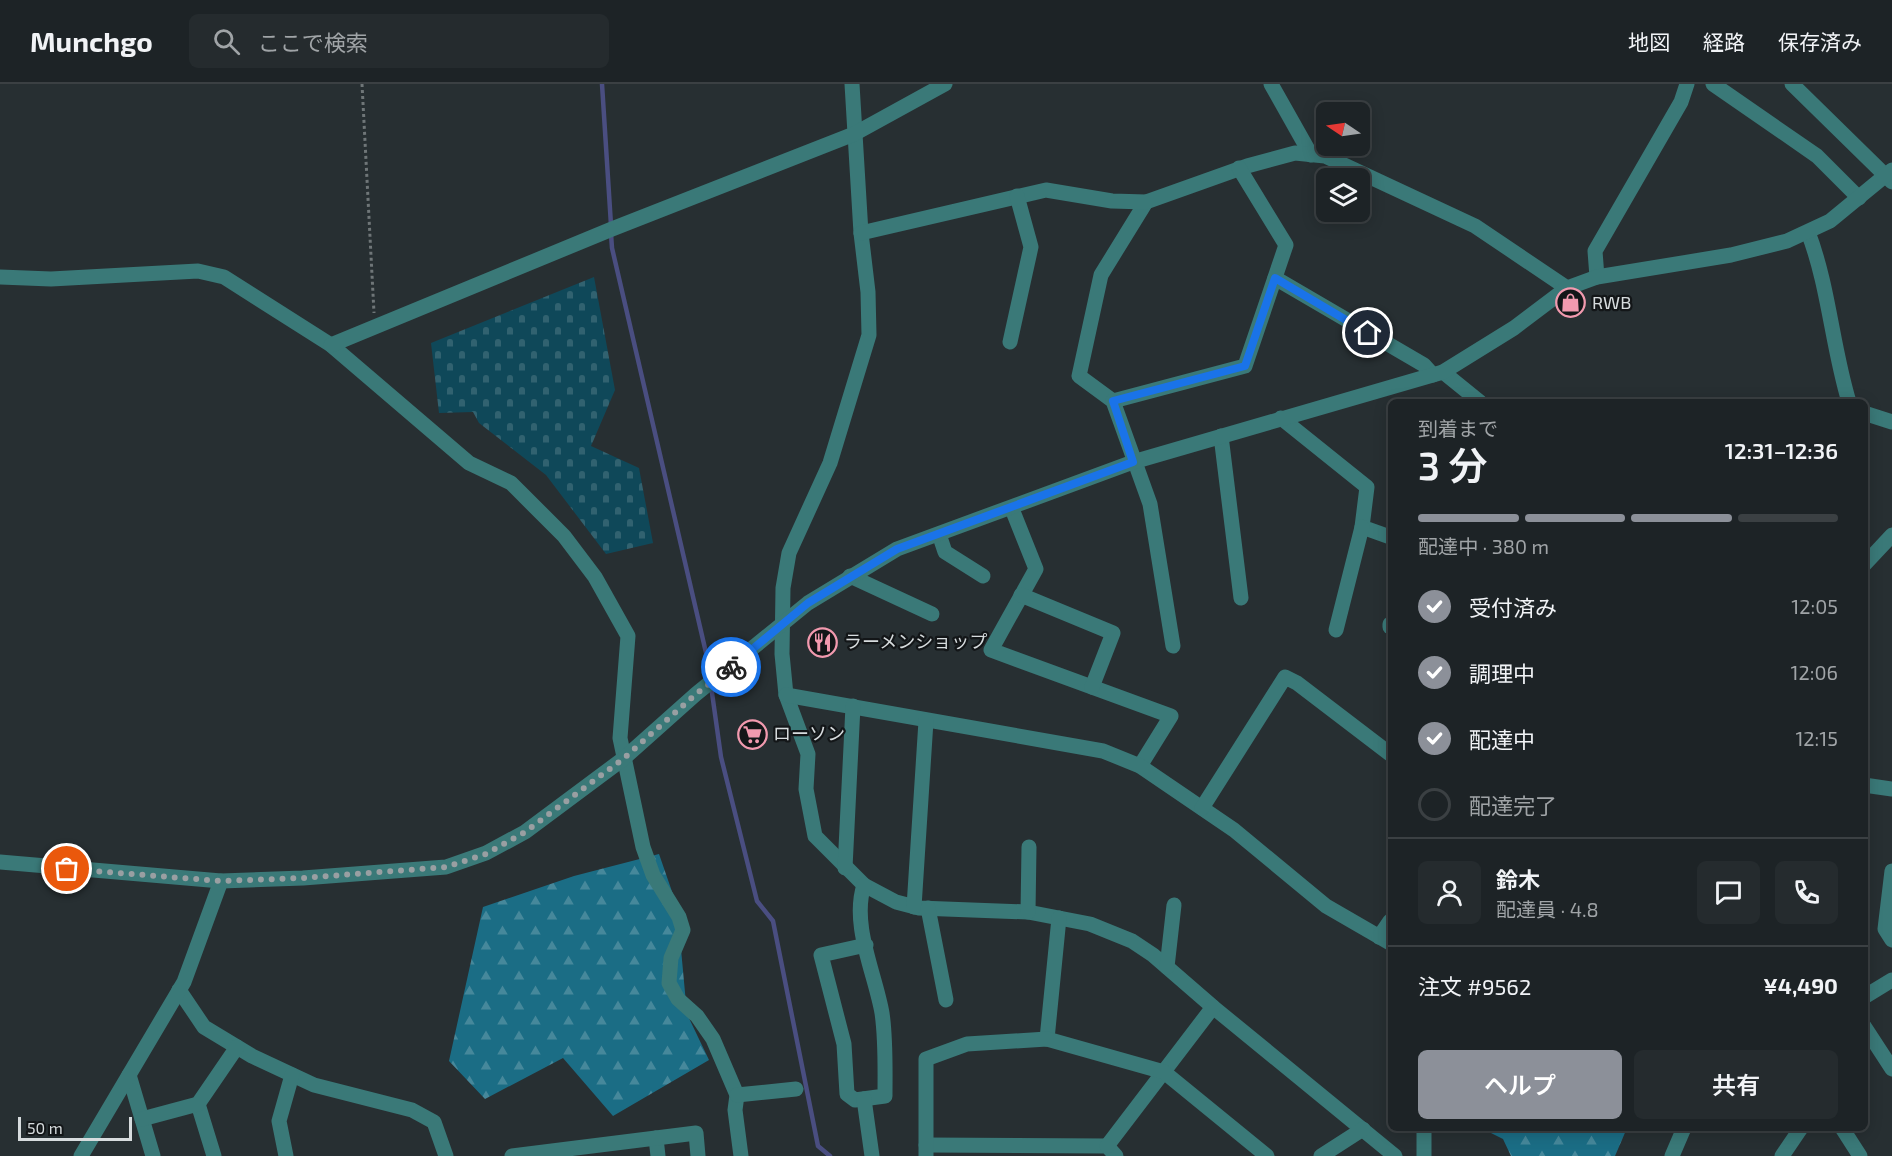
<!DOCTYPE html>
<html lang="ja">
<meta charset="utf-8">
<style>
body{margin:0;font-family:"Exo 2","Noto Sans JP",sans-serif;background:#252b2e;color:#f1f3f6;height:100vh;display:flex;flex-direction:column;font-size:22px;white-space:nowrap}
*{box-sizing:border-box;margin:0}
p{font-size:20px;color:#a0a4a7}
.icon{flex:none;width:33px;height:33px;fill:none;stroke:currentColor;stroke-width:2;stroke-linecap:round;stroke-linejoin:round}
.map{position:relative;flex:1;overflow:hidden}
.panel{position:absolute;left:1388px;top:315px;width:480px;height:732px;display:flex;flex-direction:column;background:#1d2326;border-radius:9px;box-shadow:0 3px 15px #0003,0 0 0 2px #3b4043}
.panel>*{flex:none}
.needle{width:39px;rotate:283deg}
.controls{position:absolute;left:1316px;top:18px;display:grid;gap:12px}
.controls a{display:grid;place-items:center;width:54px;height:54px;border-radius:9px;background:#1d2326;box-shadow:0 3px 15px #0003,0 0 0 2px #3b4043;font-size:30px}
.scale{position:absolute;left:18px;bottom:15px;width:114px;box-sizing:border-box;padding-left:6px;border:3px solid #d7dcde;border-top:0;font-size:16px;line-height:21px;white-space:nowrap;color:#d7dcde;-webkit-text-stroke:4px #131618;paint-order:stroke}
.pin{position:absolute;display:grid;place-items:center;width:51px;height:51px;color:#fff;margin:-26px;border:3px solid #fff;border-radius:50%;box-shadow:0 2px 6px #0007}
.courier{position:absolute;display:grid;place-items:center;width:60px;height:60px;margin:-30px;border:4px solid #1a73e8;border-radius:50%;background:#fff;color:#222;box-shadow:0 2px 8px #0007}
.headline em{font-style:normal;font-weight:600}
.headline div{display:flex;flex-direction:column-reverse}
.headline{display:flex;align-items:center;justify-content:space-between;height:102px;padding:0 30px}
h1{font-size:39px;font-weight:600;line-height:45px}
.bar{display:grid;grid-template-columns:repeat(4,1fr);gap:9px 6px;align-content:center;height:72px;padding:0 30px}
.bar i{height:8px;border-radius:4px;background:#3b4043}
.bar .active{background:#8c9099}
.bar p{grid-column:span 4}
.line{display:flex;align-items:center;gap:15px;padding:0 30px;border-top:2px solid #3b4043}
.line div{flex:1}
.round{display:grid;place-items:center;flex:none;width:63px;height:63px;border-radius:9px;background:#252b2e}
ol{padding:0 30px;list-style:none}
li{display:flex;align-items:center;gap:18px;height:66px}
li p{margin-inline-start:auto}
li .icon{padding:6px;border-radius:50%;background:#8c9099;color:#fff;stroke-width:4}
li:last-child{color:#a0a4a7}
li i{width:33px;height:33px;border:3px solid #3b4043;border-radius:50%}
.primary-button{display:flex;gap:12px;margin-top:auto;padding:12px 30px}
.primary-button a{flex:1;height:69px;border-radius:9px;background:#8c9099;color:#fff;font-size:24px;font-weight:600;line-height:69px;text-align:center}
.primary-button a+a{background:#252b2e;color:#f1f3f6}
header{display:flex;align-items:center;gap:36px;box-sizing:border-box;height:84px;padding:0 30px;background:#1d2326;border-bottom:2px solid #3b4043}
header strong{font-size:28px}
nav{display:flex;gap:33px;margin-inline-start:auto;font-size:21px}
.search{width:420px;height:54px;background:#252b2e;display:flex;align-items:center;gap:15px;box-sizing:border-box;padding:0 21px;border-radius:9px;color:#a0a4a7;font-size:22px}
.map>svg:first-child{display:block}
.forest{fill:url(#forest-firs)}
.cemetery{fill:url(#cemetery-stones)}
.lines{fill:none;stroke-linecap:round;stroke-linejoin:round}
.stream{stroke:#4a4e81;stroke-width:4.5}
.path{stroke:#6f7678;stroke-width:3;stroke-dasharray:3 3;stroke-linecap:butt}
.minor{stroke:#3a7978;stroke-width:15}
.done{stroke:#999fa2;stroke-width:6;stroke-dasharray:0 10.8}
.route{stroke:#1a73e8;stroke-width:8}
.labels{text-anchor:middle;stroke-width:4.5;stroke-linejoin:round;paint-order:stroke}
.poi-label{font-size:18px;fill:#d7dcde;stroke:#131618;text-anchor:start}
</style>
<header>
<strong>Munchgo</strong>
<div class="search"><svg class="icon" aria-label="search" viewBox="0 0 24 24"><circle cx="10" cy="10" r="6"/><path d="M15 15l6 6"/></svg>ここで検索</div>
<nav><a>地図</a><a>経路</a><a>保存済み</a></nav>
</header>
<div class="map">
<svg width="1892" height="1072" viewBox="0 0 1892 1072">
<defs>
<pattern id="forest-firs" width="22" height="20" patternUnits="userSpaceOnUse" patternTransform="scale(1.5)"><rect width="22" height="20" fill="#1b6d85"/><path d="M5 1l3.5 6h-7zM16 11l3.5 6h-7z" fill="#46889b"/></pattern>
<pattern id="cemetery-stones" width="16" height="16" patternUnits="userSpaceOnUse" patternTransform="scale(1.5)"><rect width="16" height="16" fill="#0f4859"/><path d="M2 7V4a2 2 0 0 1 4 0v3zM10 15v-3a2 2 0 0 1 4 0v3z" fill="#316270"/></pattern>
</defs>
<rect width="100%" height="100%" fill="#272f32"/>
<!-- forest -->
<g class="forest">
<path d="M659,770L677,822L687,930L709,976L613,1032L563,974L485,1015L449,977L483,823L574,792Z"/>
<path d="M1481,1044H1627L1615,1072H1511L1503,1055Z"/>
</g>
<!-- cemetery -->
<path class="cemetery" d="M594,193L615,306L591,362L639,384L653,459L606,470L546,391L479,339L473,328L439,329L431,259Z"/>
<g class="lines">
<!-- stream -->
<g class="stream">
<path d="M602,0L611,141"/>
<path d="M611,150L612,164L707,573L721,673L757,817L773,837L818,1062L830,1072"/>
</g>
<!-- path -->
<path class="path" d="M362,0L374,229"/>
<!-- minor -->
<g class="minor">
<path d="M852,0L861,149L868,208L869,251L830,379L789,469L783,504L782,570L786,611L808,670L806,705L815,752L864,801L896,818L919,824L1028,828L1090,840L1132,857L1153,871L1213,923L1395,1072"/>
<path d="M1271,0L1311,71"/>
<path d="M1713,0L1817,72L1859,114"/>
<path d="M1792,0L1892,98"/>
<path d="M1146,118L1101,191L1079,292L1113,317L1150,420L1173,562"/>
<path d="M1808,148C1829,203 1832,262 1849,318"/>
<path d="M861,149L1046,106L1112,117L1146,118L1247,82L1295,69L1325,72L1475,142L1567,204"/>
<path d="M0,193L51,195L198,187L224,193L331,261L469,379L511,399L564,452L595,493L628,552L620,654L643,763L653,791L679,833L683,846L671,874L669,899L678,915L697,932L713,955L737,1011L735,1026L741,1072"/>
<path d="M1597,193L1595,167L1681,18L1687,0"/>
<path d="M1275,194L1424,281L1433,291"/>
<path d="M1010,258L1031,163L1017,112"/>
<path d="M331,261L612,145L854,50L945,0"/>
<path d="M1443,288L1480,318"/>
<path d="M1113,317L1245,282L1286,161L1239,84"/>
<path d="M1864,329L1892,338"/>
<path d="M1281,334L1367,403L1362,443L1390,453"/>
<path d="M1221,352L1241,514"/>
<path d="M1012,425L1036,485L991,566L1171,632L1140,682"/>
<path d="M939,450L945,468L983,492"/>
<path d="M1864,481L1892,451"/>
<path d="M850,492L932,530"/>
<path d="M1021,511L1113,549L1092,603"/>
<path d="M1390,543V540"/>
<path d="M1336,546L1362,443"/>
<path d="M786,611L1103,667L1140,682L1234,746L1326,822L1390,859"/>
<path d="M1864,701L1892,705"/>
<path d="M1202,724L1285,593L1297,599L1390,670"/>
<path d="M0,778L221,797L303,794L446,783L486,769L525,748L623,675L696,610L808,519L897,465L1133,378L1443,288L1514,244L1567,204L1597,193L1731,171L1787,157L1830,137L1892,86"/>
<path d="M845,784L853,622"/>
<path d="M1892,787L1885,845L1892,856"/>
<path d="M864,801C851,841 875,889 882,929C886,956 885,984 885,1012L855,1016L847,1010L844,960L821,871L866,861"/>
<path d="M914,823L926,637"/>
<path d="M928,824L946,916"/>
<path d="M1028,828L1029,763"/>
<path d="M1379,853L1390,837"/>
<path d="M1167,883L1174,821"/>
<path d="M179,906L204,943L252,972L314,1001L412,1026L434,1038L446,1072"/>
<path d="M1864,913L1892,896"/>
<path d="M1864,942L1892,985"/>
<path d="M1047,955L1059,834"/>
<path d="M129,991L153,1072"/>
<path d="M737,1011L796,1005"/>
<path d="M864,1015L872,1072"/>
<path d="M198,1020L214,1072"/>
<path d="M142,1035L198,1020L237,963"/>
<path d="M1842,1044L1860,1072"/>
<path d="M656,1054L658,1072"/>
<path d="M926,1061L1107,1062L1116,1072"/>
<path d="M1107,1062L1213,923"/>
<path d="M81,1072L184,898L221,797"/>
<path d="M286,1072L279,1037L292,991"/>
<path d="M512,1072L696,1049L698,1072"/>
<path d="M926,1072V975L967,960L1047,955L1164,988L1267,1072"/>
<path d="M1321,1072L1363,1045"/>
<path d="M1424,1072V1044"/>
<path d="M1672,1072L1684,1044"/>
<path d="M1782,1072L1801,1044"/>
</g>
</g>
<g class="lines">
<!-- done -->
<path class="done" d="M67,785L221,797L303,794L446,783L486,770L525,748L623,675L696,610L731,583"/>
<!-- route -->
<path class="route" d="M731,583L808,519L897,465L1133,378L1113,317L1245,282L1275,194L1368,249"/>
</g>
<!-- icons -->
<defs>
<symbol id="shop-ring" viewBox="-11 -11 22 22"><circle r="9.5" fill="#131618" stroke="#f29aaf" stroke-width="1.5"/><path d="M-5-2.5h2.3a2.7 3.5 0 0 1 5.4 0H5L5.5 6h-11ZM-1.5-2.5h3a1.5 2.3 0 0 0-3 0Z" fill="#f29aaf"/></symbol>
<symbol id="restaurant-ring" viewBox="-11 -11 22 22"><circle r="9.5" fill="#131618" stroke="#f29aaf" stroke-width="1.5"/><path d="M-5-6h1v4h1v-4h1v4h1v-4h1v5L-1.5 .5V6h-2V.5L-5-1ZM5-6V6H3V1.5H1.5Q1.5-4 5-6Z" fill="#f29aaf"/></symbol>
<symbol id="supermarket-ring" viewBox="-11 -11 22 22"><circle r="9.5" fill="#131618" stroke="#f29aaf" stroke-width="1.5"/><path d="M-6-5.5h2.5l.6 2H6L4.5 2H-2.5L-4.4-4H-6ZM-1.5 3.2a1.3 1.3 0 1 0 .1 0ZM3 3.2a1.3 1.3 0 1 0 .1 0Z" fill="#f29aaf"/></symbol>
</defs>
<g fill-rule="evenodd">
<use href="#shop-ring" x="1554" y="202" width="33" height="33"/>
<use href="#restaurant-ring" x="806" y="542" width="33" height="33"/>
<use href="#supermarket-ring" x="736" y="634" width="33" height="33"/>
</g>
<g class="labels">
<!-- poi labels -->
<g class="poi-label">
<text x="1592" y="225">RWB</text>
<text x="844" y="564">ラーメンショップ</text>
<text x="773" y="656">ローソン</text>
</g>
</g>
</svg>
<div class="controls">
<a><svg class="needle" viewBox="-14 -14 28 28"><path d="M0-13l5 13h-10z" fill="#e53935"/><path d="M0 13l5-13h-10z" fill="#a0a4a7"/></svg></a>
<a><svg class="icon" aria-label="layers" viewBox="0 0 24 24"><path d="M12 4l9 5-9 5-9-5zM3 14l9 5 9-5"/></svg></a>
</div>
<div class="scale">50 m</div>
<div class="pin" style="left:67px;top:785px;background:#ea580c"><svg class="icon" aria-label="bag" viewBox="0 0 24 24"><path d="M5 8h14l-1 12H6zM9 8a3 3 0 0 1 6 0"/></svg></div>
<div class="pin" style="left:1368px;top:249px;background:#1f2937"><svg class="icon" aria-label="home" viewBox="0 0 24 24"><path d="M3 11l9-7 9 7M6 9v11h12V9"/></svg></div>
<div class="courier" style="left:731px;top:583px"><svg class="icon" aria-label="bike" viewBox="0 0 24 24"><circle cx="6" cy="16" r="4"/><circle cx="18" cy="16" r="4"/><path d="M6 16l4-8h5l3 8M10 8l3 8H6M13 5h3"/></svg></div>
<section class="panel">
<div class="headline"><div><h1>3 分</h1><p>到着まで</p></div><em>12:31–12:36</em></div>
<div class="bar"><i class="active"></i><i class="active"></i><i class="active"></i><i></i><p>配達中 · 380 m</p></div>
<ol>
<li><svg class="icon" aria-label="check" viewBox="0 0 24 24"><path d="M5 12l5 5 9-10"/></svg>受付済み<p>12:05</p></li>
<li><svg class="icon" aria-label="check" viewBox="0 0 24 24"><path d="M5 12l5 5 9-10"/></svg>調理中<p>12:06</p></li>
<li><svg class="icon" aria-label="check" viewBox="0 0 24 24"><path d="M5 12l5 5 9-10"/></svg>配達中<p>12:15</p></li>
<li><i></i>配達完了</li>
</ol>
<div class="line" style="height:108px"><a class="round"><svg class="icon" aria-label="person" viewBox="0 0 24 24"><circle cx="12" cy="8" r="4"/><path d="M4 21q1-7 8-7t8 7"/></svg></a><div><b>鈴木</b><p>配達員 · 4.8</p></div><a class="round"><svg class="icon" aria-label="chat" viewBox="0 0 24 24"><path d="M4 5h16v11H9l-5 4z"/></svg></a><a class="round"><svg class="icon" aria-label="phone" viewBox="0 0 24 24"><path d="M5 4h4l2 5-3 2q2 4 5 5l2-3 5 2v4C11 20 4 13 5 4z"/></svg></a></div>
<div class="line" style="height:78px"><div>注文 #9562</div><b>¥4,490</b></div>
<div class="primary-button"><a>ヘルプ</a><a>共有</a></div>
</section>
</div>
